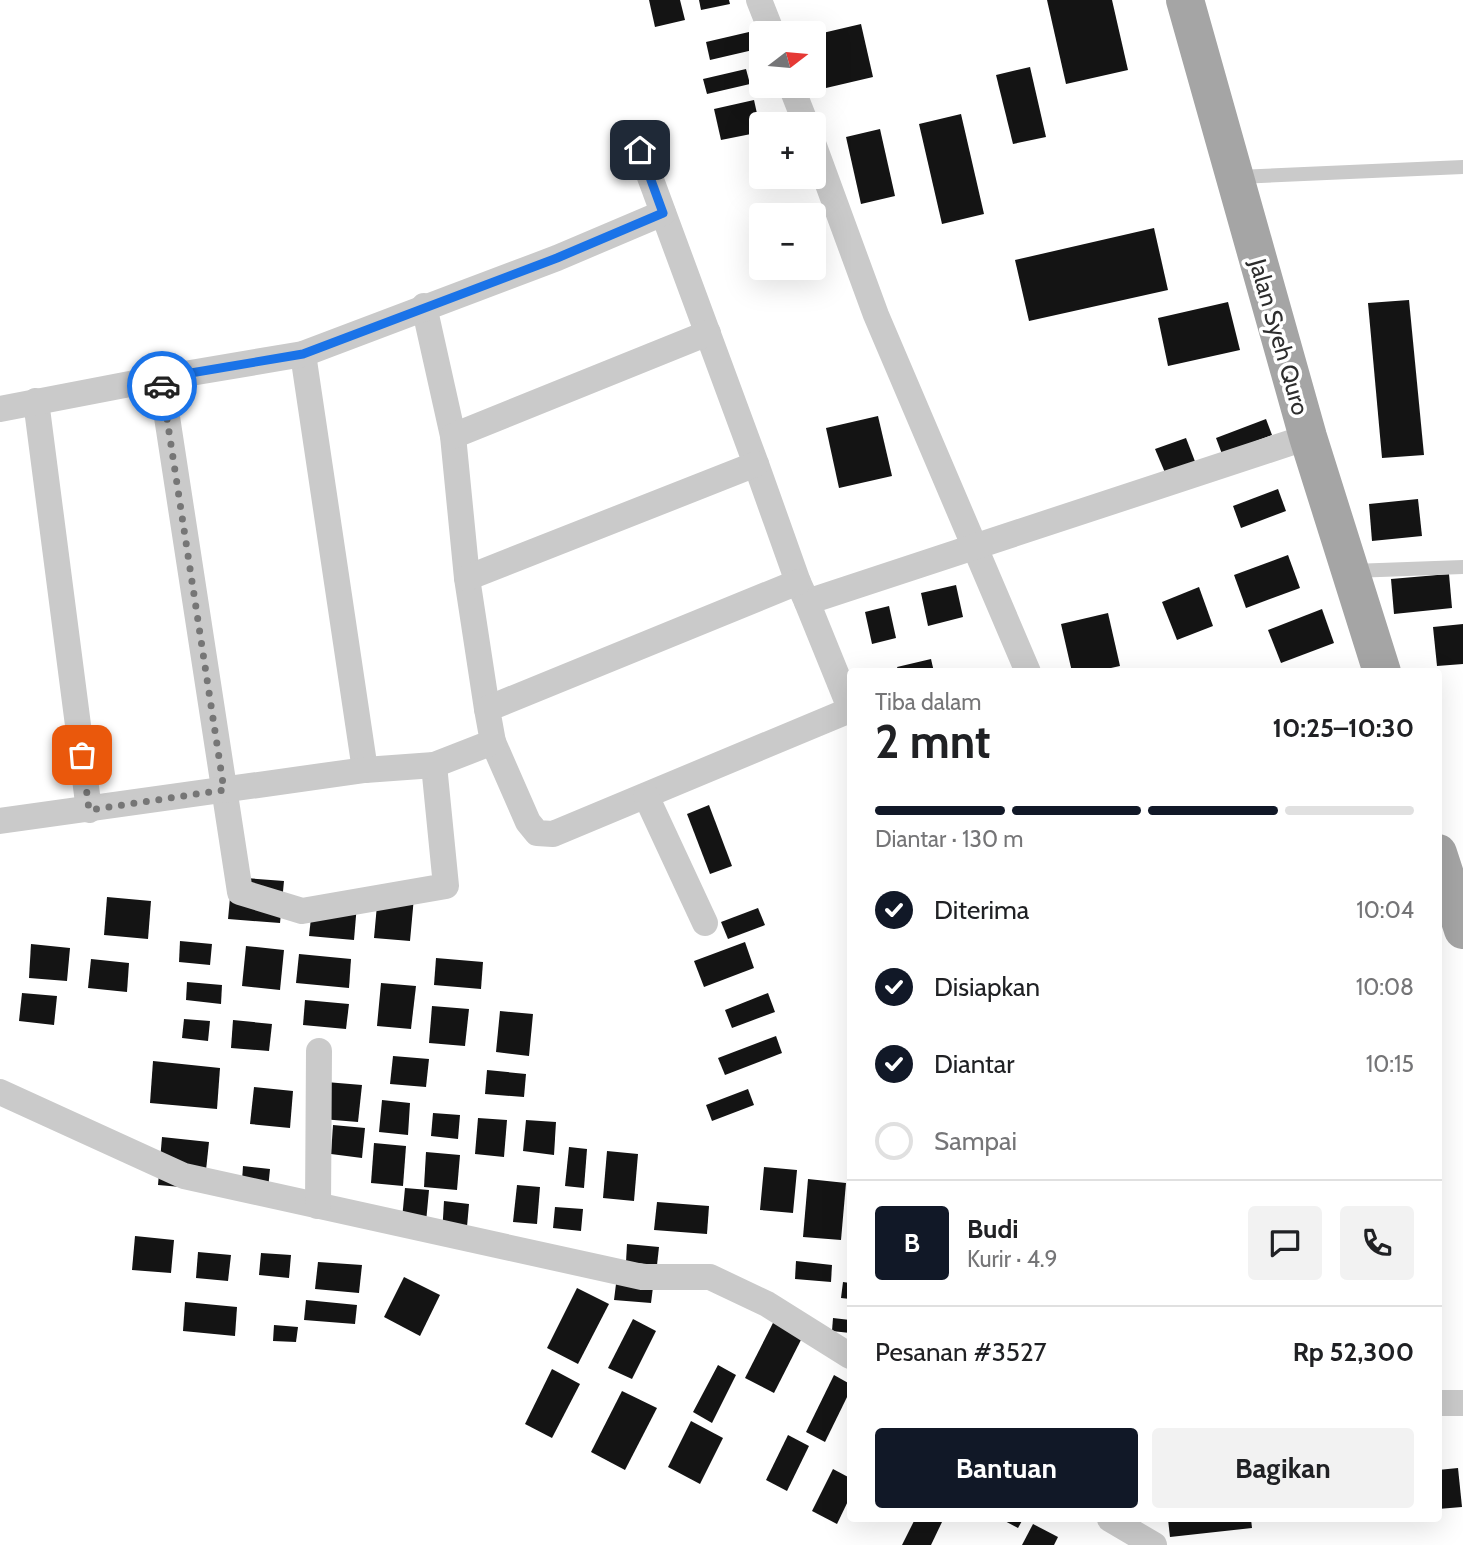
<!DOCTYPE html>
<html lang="id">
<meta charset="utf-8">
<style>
body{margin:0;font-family:Cabin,sans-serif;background:#f2f2f2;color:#202124;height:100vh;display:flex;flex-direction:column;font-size:26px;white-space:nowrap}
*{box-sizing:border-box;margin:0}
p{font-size:23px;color:#757577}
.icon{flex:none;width:38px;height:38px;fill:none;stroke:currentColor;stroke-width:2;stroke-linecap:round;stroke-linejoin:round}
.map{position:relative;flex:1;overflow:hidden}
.sheet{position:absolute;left:847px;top:668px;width:595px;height:854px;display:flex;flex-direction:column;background:#fff;border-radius:7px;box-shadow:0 7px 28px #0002}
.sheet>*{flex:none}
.needle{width:46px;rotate:74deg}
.controls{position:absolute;left:749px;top:21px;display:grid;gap:14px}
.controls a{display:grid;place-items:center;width:77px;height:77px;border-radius:7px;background:#fff;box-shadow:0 7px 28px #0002;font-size:35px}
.pin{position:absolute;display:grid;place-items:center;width:60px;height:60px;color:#fff;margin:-30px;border-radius:14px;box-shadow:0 4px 10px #0006}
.courier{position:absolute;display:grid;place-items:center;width:70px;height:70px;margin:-35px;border:5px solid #1a73e8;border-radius:50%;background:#fff;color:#222;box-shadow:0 2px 9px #0007}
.summary em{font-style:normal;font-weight:700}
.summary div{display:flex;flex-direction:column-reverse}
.summary{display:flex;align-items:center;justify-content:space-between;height:119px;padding:0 28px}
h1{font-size:46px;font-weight:700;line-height:52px}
.bar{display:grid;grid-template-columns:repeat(4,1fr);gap:10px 7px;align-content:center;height:84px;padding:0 28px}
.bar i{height:9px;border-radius:5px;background:#e0e0e0}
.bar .on{background:#111827}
.bar p{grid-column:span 4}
.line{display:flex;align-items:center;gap:18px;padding:0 28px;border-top:2px solid #e0e0e0}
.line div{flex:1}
.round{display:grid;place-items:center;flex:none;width:74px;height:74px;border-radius:7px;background:#f2f2f2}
ol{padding:0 28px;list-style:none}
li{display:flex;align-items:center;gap:21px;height:77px}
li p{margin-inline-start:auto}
li .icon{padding:7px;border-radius:50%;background:#111827;color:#fff;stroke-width:4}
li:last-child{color:#757577}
li i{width:38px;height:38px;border:4px solid #e0e0e0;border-radius:50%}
.button{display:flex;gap:14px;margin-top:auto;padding:14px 28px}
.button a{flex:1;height:80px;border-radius:7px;background:#111827;color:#fff;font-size:28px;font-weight:700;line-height:80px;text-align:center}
.button a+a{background:#f2f2f2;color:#202124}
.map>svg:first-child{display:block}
.building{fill:#141414}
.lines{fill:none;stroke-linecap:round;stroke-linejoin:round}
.service{stroke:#cacaca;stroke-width:14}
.minor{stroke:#cacaca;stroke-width:26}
.primary{stroke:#a5a5a5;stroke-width:38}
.done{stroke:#767676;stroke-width:7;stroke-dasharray:0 12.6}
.route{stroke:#1a73e8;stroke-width:9}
.labels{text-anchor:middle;stroke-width:7;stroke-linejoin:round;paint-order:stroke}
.street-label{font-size:24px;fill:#2d2d2d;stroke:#fff}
</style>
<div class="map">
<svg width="1463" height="1545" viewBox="0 0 1463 1545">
<rect width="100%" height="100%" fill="#fff"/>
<!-- building -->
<g class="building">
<path d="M649,0H680L685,20L655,27Z"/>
<path d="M699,0H729L730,4L701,10Z"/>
<path d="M1047,0H1112L1128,70L1066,84Z"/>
<path d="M861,24L873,77L826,88L814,35Z"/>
<path d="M749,32L753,50L710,60L706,42Z"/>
<path d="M1030,67L1046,137L1013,144L996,75Z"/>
<path d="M746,69L750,84L707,94L703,79Z"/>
<path d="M754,100L761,132L721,140L714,109Z"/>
<path d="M961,114L984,214L942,224L919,124Z"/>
<path d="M880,129L895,196L861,204L846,137Z"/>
<path d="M1154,228L1168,290L1029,321L1015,260Z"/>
<path d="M1409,300L1424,455L1382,458L1368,303Z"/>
<path d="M1228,302L1240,350L1168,366L1158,318Z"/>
<path d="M878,416L892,476L839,488L826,428Z"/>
<path d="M1266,419L1272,435L1222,454L1216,438Z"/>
<path d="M1186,438L1196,464L1166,475L1155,449Z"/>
<path d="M1278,489L1286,511L1241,528L1233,506Z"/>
<path d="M1418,499L1422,536L1372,541L1369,504Z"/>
<path d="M1288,555L1300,588L1246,608L1234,575Z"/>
<path d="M1449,574L1452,608L1394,614L1391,579Z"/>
<path d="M956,585L963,617L928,626L921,593Z"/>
<path d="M1199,587L1213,626L1177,640L1162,602Z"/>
<path d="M889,606L896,638L872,644L865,612Z"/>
<path d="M1322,609L1334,643L1281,663L1268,630Z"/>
<path d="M1108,613L1120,666L1093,672H1072L1061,624Z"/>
<path d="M1463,624V664L1437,666L1433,627Z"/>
<path d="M931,659L934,672H899L897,667Z"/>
<path d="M709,805L732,866L710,874L687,814Z"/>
<path d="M232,877L284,881L280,923L228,919Z"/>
<path d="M378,894L414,897L410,941L374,938Z"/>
<path d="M107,897L151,901L148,939L104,935Z"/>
<path d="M313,900L357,904L354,940L309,936Z"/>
<path d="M758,908L765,925L728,939L721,922Z"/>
<path d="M180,941L212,944L210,965L179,962Z"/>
<path d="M745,942L754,968L704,987L694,961Z"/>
<path d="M31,944L70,948L67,981L29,978Z"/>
<path d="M246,946L284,950L280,990L242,986Z"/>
<path d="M299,954L351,959L349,988L296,983Z"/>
<path d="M436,958L483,962L481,989L434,985Z"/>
<path d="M91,959L129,963L127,992L88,988Z"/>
<path d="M187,982L222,985L221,1004L186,1000Z"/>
<path d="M381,983L416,986L411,1029L377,1026Z"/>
<path d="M22,993L57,996L54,1025L19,1021Z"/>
<path d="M768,993L775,1012L732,1028L725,1010Z"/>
<path d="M305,1000L349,1004L346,1029L303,1025Z"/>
<path d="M432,1006L469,1009L465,1046L429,1043Z"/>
<path d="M500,1011L533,1014L529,1056L496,1052Z"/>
<path d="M184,1019L210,1021L208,1041L182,1038Z"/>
<path d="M233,1020L272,1024L269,1051L231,1048Z"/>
<path d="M776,1036L782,1053L725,1075L718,1058Z"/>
<path d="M393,1056L429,1059L426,1087L390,1084Z"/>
<path d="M153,1061L220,1068L217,1109L150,1103Z"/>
<path d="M487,1070L526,1074L524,1097L485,1094Z"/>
<path d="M326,1082L362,1085L358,1122L322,1119Z"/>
<path d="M254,1087L293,1091L290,1128L250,1124Z"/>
<path d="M748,1089L754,1105L712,1121L706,1105Z"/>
<path d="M382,1100L410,1103L408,1135L379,1132Z"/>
<path d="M433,1113L460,1115L458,1139L431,1136Z"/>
<path d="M478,1118L507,1120L504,1157L475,1154Z"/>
<path d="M526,1120L556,1122L554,1155L523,1151Z"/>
<path d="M333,1125L365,1128L362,1158L331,1154Z"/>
<path d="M162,1137L209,1142L204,1189L158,1185Z"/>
<path d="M374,1143L406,1146L403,1186L371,1183Z"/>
<path d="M569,1147L587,1149L584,1188L565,1186Z"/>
<path d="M607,1151L638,1154L634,1201L603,1198Z"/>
<path d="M426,1152L460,1155L457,1190L424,1187Z"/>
<path d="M243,1166L270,1169L267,1199L241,1196Z"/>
<path d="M764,1167L797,1170L793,1213L760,1210Z"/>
<path d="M808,1179L846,1183L841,1240L803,1237Z"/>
<path d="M517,1185L540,1187L537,1224L513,1222Z"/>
<path d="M405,1188L429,1190L426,1222L402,1219Z"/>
<path d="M444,1201L469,1204L466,1238L442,1235Z"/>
<path d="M657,1202L709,1206L707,1234L654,1230Z"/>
<path d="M555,1207L583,1209L581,1231L553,1228Z"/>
<path d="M135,1236L174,1240L171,1273L132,1270Z"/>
<path d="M627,1244L659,1247L657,1265L626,1262Z"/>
<path d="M198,1252L231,1255L228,1281L196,1278Z"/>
<path d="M261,1253L291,1255L289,1278L259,1275Z"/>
<path d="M796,1261L832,1265L831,1282L795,1279Z"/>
<path d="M318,1262L362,1265L359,1293L315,1289Z"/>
<path d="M404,1277L440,1295L420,1336L384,1317Z"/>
<path d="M843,1282L850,1283V1299L841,1298Z"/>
<path d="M616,1284L653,1287L651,1303L614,1300Z"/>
<path d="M577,1288L609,1304L578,1364L547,1348Z"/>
<path d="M306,1300L357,1305L355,1324L304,1320Z"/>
<path d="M185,1302L237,1307L235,1336L183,1331Z"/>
<path d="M833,1318L850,1320V1333L832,1331Z"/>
<path d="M633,1319L656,1331L632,1379L608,1368Z"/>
<path d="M775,1319L804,1334L774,1393L745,1378Z"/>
<path d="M274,1325L298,1327L296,1342L273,1341Z"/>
<path d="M718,1365L736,1375L712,1423L693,1412Z"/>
<path d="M552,1369L580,1384L552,1438L525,1424Z"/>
<path d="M834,1375L850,1384V1391L825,1442L806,1432Z"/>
<path d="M622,1391L657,1408L625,1470L591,1452Z"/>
<path d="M691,1421L723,1438L700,1484L668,1467Z"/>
<path d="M788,1435L809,1446L787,1491L766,1480Z"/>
<path d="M1458,1468L1462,1507L1438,1509V1470Z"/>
<path d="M833,1469L850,1478V1497L837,1524L812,1511Z"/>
<path d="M915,1519H936L942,1522L931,1545H902Z"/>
<path d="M1001,1519H1023L1018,1528Z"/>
<path d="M1168,1519H1251L1252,1528L1170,1537Z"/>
<path d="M1033,1524L1058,1537L1054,1545H1022Z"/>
</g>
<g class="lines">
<!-- service -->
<g class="service">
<path d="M1238,177L1463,167"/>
<path d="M1352,571L1463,567"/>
</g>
<!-- minor -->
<g class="minor">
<path d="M759,0L772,33"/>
<path d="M791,86L806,124"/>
<path d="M814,146L876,315L1028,672"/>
<path d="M640,150L756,464L798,582L807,602L1308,437"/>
<path d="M424,306L453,436L467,578L487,709"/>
<path d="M303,354L365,770"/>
<path d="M161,378L240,892L302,911L446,886L434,765"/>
<path d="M36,401L89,810"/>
<path d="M0,409L161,378L303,354L557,258L663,213"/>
<path d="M453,436L708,333"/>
<path d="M467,578L756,464"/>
<path d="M807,602L850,708"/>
<path d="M493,742L528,822L537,833L553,834L850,710"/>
<path d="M646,796L705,923"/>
<path d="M0,821L365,770L434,765L493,742L487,709L798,582"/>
<path d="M0,1092L184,1176L642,1277H710L767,1304L850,1356"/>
<path d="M318,1206L319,1051"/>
<path d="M1438,1403H1463"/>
<path d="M1110,1519L1154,1545"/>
</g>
<!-- primary -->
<g class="primary">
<path d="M1185,0L1308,437L1382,672"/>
<path d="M1438,853L1463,930"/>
</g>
</g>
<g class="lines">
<!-- done -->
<path class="done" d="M82,755L89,810L224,790L162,386"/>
<!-- route -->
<path class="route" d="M162,386L161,378L303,354L557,258L663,213L640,150"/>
</g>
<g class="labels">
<!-- street labels -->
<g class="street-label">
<text transform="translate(1279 337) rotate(74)" y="8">Jalan Syeh Quro</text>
</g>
</g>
</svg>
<div class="controls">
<a><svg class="needle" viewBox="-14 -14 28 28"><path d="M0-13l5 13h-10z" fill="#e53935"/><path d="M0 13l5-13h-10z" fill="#757577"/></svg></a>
<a>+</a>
<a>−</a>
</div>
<div class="pin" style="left:82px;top:755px;background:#ea580c"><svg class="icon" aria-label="bag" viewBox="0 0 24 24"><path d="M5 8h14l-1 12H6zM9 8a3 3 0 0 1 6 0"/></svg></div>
<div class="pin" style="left:640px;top:150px;background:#1f2937"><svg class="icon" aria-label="home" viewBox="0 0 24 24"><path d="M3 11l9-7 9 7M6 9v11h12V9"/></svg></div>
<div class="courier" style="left:162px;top:386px"><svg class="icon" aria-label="car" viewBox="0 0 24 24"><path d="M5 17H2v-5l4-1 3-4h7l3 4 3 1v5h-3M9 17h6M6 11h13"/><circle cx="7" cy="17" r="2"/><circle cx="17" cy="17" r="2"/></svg></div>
<section class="sheet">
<div class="summary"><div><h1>2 mnt</h1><p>Tiba dalam</p></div><em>10:25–10:30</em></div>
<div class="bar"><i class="on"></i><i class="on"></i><i class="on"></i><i></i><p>Diantar · 130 m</p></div>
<ol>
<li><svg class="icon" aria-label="check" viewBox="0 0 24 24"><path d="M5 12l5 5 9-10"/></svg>Diterima<p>10:04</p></li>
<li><svg class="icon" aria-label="check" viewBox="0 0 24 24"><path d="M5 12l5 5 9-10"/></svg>Disiapkan<p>10:08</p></li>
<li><svg class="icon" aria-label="check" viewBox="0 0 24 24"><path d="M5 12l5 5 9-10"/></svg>Diantar<p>10:15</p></li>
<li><i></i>Sampai</li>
</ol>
<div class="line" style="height:126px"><b class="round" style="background:#111827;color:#fff">B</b><div><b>Budi</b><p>Kurir · 4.9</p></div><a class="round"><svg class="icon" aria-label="chat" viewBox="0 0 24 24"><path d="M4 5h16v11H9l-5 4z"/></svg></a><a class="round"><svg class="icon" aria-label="phone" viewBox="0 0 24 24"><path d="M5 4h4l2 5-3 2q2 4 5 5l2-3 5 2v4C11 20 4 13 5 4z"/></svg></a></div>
<div class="line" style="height:91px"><div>Pesanan #3527</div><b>Rp 52,300</b></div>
<div class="button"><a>Bantuan</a><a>Bagikan</a></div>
</section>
</div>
